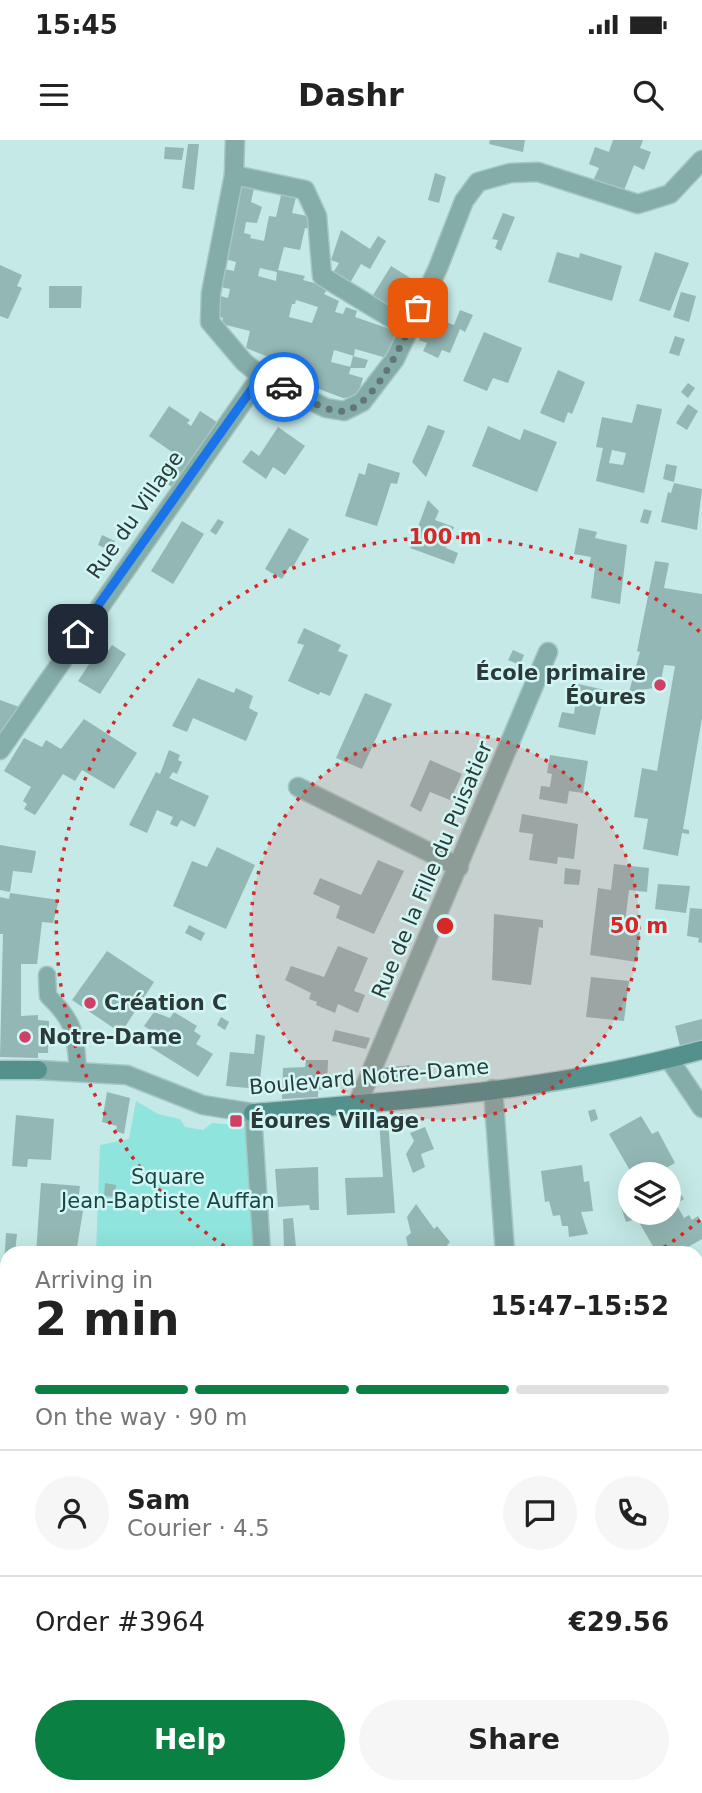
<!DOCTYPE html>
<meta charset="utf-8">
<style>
body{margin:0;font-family:"DejaVu Sans",sans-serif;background:#f6f6f6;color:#222;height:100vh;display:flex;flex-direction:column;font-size:26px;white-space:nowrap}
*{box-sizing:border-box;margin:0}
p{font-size:23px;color:#767676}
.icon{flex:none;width:38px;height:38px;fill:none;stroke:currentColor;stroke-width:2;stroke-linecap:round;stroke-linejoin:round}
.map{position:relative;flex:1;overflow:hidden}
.side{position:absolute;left:0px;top:1106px;width:704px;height:548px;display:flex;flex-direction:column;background:#fff;border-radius:21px 21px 0 0;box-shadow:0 7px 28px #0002}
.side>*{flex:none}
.tools{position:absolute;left:618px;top:1022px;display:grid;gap:14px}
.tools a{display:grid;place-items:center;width:63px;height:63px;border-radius:50%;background:#fff;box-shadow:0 7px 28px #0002;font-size:35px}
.pin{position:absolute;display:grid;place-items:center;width:60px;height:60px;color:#fff;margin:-30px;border-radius:14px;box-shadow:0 4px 10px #0006}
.courier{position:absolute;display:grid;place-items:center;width:70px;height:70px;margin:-35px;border:5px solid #1a73e8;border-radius:50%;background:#fff;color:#222;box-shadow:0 2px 9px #0007}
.summary em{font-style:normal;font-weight:800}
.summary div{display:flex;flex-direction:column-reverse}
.summary{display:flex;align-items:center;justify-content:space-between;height:119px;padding:0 35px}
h1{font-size:46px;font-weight:800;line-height:52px}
.bar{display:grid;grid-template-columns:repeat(4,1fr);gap:10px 7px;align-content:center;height:84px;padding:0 35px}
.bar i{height:9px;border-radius:5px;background:#e0e0e0}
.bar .current{background:#0b8043}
.bar p{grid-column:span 4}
.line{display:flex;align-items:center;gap:18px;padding:0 35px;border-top:2px solid #e0e0e0}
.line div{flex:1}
.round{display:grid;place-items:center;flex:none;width:74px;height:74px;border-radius:37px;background:#f6f6f6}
.action{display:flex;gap:14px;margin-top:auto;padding:14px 35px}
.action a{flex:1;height:80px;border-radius:42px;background:#0b8043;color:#fff;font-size:28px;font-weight:800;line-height:80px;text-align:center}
.action a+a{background:#f6f6f6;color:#222}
.status{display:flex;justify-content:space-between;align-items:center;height:49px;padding:0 35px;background:#fff;direction:ltr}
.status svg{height:19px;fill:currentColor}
header{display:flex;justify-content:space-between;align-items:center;height:91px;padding:0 35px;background:#fff;font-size:32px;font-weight:800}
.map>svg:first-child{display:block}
.green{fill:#8fe4de}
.building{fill:#93b7b4;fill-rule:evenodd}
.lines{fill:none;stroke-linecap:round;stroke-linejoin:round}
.lane-casing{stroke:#a5c6c3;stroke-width:19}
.street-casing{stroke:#a5c6c3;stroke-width:21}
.secondary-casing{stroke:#a5c6c3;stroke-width:21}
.lane{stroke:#84aca8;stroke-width:16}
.street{stroke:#84aca8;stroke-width:18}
.secondary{stroke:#54918d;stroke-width:18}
.done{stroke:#617775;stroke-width:7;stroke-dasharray:0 12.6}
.route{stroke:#1a73e8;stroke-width:9}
.ring{fill:none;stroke:#d62828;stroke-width:3.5;stroke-dasharray:3.5 7}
.poi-dot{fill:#cf4064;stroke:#d1f6f3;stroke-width:2.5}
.labels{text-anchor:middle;stroke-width:5;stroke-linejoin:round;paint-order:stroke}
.street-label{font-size:21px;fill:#2b3938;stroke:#d1f6f3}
.poi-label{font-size:21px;font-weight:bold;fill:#2b3938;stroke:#d1f6f3;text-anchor:start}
.park-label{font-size:21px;fill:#184644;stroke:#d1f6f3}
.centre{fill:#d62828;stroke:#d1f6f3;stroke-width:3.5}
.ring-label{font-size:21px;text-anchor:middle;font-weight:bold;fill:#d62828;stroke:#d1f6f3;stroke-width:5;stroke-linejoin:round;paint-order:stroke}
</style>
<div class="status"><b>15:45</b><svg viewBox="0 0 49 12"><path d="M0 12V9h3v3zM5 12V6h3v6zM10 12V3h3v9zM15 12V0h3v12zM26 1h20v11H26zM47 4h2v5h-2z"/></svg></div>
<header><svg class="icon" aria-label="menu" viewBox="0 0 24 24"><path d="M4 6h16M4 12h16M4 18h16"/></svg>Dashr<svg class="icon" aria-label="search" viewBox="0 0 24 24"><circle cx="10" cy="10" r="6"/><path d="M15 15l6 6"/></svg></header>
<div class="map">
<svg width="702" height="1653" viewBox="0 0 702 1653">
<rect width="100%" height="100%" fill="#c4e9e6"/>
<!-- green -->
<path class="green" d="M136,961L158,974L180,979L185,987L203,990L212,983L249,986L256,1113H96L100,1005L129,999Z"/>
<!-- building -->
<g class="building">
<path d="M490,0H525L523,12L489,4Z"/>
<path d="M613,0H643L640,8L651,12L644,30L634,25L623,53L593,41L599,28L589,24L595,7L609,12Z"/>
<path d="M188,4H199L194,50L182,48Z"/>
<path d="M165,7L184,8L182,20L164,19Z"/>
<path d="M435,33L446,37L439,63L428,60Z"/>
<path d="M238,45L254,48L251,62L262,67L257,83L246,82L244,93L251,95L250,98L264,101L269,76L276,77L282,51L297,53L292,73L312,77V89L305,88L300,110L284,107L278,130L305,136L303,140L329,147L324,154L339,161L335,172L343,174L346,167L357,171L355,177L399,192L390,219L355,209L354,216L334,210L331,222L351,227L349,234L363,238L358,254L353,257L343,258L298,241L300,233L290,231L291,226L246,208L250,191L222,184L223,178L217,176L220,156L228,158L230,149L221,147L224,129L234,131L236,122L225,119ZM260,128L277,132L276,141L258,136ZM296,160L318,167L312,183L289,177L292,164H295Z"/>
<path d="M503,73L515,77L501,111L495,108L498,100L492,99Z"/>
<path d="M341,90L370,109L378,96L386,101L370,129L361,124L350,143L333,133L339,123L331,120Z"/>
<path d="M557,112L579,118L580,113L622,126L612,161L548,142Z"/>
<path d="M655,112L689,123L670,171L639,161Z"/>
<path d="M0,125L22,135L17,146L22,148L8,179L0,176Z"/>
<path d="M391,126L412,139L393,173L370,160Z"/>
<path d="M49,146H82L81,168H49Z"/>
<path d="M681,152L696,156L689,182L673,177Z"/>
<path d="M460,170L473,175L465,192L460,189L450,213L442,210L438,218L423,211L427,203L419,200L429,175L454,185Z"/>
<path d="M484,192L522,208L508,243L493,238L487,251L463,241Z"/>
<path d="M675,196L685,199L679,216L669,213Z"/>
<path d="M353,216L368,220L365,228H350Z"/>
<path d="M558,230L585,242L572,274L568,272L564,283L540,273Z"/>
<path d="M688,243L695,248L688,258L681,252Z"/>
<path d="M637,264L662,269L644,353L596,341L603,308L596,307L602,277L632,283ZM612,310L626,313L623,325L609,323Z"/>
<path d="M688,264L698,271L687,290L676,283Z"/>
<path d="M169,266L190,280L187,283L191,286L200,271L217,282L172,347L157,336L172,312L149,296Z"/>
<path d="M428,285L445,291L426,337L412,322Z"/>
<path d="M488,286L520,300L524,289L557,302L537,352L472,326Z"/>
<path d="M278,287L305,306L285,335L273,327L266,339L242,322L251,310L259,316Z"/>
<path d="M368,323L400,333L397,344L391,343L377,386L345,376L359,333L365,335Z"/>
<path d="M666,324L677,326L674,342L663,339Z"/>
<path d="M674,343L702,349L697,390L661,382L668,352L671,353Z"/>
<path d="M428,360L439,371L435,380L454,387L446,408L458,413L454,424L410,408Z"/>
<path d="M644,369L652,371L648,384L640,382Z"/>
<path d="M218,379L224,382L216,395L210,391Z"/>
<path d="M182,381L204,394L173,444L151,431Z"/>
<path d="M289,388L309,399L293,427L290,426L282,439L265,429Z"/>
<path d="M579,388L597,392L595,398L627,405L620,464L591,458L595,428L589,427L591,417L574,414Z"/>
<path d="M102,395L115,401L111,411L98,405Z"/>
<path d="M655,421L669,423L664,448L702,454V578L683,689L689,690V694L682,693L678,716L643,709L648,679L634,677L642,628L657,631L675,526L664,525L660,547L629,552L640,512L637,511Z"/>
<path d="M304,488L341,505L338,511L348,515L330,556L320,552L319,555L288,541L304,505L297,503Z"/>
<path d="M112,505L126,514L100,554L78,541L101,506L108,511Z"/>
<path d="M513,510L524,515L520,525L508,520Z"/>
<path d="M198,538L234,553L236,548L253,556L249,568L258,573L246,601L193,578L187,592L172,586Z"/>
<path d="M578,544L605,550L595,595L558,587L562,572L574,574Z"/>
<path d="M365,553L392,564L362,629L336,618Z"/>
<path d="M0,560L22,568L0,600Z"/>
<path d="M84,579L137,613L114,649L82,630L75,641L63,634L35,675L24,669L27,664L23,661L31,647L4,631L24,598L42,607L46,600L61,609Z"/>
<path d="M169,610L180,615L178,620L182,622L177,634L173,632L169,638L209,656L195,687L181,680L177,687L170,684L173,677L157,670L147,693L129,685L156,632L160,634Z"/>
<path d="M550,615L588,621L583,653L569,651L567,664L539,659L541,646L550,647L552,634L547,633Z"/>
<path d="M430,620L462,634L450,660L430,652L421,672L410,666Z"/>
<path d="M522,674L578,684L574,719L558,717L557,724L529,720L533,694L519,692Z"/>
<path d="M0,705L36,711L32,733L13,731L10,752L0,750Z"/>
<path d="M217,707L255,725L226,789L173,766L192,721L207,727Z"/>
<path d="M378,720L404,731L374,794L336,778L340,766L313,754L320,738L361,755Z"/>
<path d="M614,724L649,728L647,752L629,750L624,790L640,792L637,822L590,815L598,748L611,750Z"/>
<path d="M565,728L581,730L579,745L564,744Z"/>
<path d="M658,744L690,746L686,773L655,769Z"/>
<path d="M10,753L59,760L53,783L42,782L37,824H21V876L38,875V880L49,881L48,913H38V918L0,917L3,794H0V757L9,759Z"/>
<path d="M690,768L702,769V803L698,802L699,798L687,796Z"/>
<path d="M494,774L543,780V788L539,787L531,845L492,840Z"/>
<path d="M189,785L205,793L201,801L185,793Z"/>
<path d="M338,806L368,818L354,851L365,855L358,873L338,864L335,873L316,865L317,862L309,859L311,853L285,840L291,826L324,837Z"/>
<path d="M107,811L154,842L121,893L72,860Z"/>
<path d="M591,837L629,841L624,881L586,877Z"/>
<path d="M154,872L170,878L174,872L197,886L194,891L201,896L196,904L213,914L198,937L147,905L154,893L144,886Z"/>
<path d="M221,877L229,882L225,890L217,885Z"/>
<path d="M702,879V901L680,906L675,886Z"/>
<path d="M335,890L370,898L366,909L332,901Z"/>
<path d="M256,894L265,896L259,949L226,946L230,912L254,914Z"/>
<path d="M306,920H328L327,949L318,950V957L282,959L283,928L305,927Z"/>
<path d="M410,925L404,938L378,940L384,928Z"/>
<path d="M107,952L130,958L124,994L116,991L117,986L102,982Z"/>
<path d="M595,969L598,979L591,982L588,971Z"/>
<path d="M16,975L54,979L51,1020L28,1019L27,1027L12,1026Z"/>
<path d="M641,976L652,994L658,991L675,1023L655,1034H645L642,1028L632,1034L609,994Z"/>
<path d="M379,980L388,981L395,1073L347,1075L345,1038L383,1037Z"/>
<path d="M425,987L434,1009L421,1014L425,1027L413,1033L406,1014L414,1001L410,993Z"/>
<path d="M582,1025L584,1042L589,1041L593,1071L581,1072L588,1094L569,1097L568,1086H562L560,1075L553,1076L549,1061L545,1062L541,1031Z"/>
<path d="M318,1027L319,1070H310L309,1065L278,1067L275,1029Z"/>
<path d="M671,1040L684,1059L676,1064L684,1078L689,1075L692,1080L698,1076L702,1083V1099L677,1113H657L640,1084L659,1073H668V1042Z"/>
<path d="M41,1043L80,1046L77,1070L83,1071L76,1113H36Z"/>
<path d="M105,1043L116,1045L115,1057L104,1056Z"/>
<path d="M630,1062V1073H634L636,1079L626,1082L621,1067Z"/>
<path d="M416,1064L434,1089L437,1086L450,1102L447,1105L452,1111L470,1110V1113H413L408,1107L406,1097L411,1093L407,1077Z"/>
<path d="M293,1078L296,1107L284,1108L283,1079Z"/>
<path d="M6,1093L17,1094L15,1113H7V1189H0Z"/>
<path d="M696,1152L698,1155L702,1153V1183L696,1186Z"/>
<path d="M696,1212L698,1215L702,1212V1254L696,1258Z"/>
<path d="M0,1371L7,1373V1412L0,1410Z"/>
<path d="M702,1411V1443L696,1446V1413Z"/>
<path d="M696,1577H702V1614L696,1615Z"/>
</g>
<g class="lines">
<defs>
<g id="lane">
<path d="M47,835L48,856C76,883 75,894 78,931"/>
<path d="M253,973L262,1113"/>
<path d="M0,1361L7,1363"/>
</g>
<g id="street">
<path d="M235,0L234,35L211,153L210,182L244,222L261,236L326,268L344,271L362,262L395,219L438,128L464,61L478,42L510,33L538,32L638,64L670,54L702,20"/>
<path d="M234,35L305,50L317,76L322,136L409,189"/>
<path d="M0,610L261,236"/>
<path d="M298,647L459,727"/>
<path d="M669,919L702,968"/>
<path d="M38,930L127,935L203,965L253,973"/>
<path d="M493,949L505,1113"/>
<path d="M357,965L548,512"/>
<path d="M696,1559L702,1560"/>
</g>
<g id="secondary">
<path d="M0,930H38"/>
<path d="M253,973C403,961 557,950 702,910"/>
</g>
</defs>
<!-- lane casing -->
<use href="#lane" class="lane-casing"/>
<!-- street casing -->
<use href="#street" class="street-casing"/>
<!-- secondary casing -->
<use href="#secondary" class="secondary-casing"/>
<!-- lane -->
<use href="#lane" class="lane"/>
<!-- street -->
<use href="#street" class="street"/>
<!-- secondary -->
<use href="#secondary" class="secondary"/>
</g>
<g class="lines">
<!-- done -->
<path class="done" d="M284,247C300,255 325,273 344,271C376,266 406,195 418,168"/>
<!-- route -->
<path class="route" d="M78,494L261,236L284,247"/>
</g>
<!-- distance rings -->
<circle cx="445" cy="786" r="194" fill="#d62828" fill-opacity=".12"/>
<g class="ring">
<circle cx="445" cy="786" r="194"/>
<path d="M700 1080A389 389 0 0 1 657 1112M233 1112A389 389 0 1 1 700 492"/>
</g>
<!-- markers -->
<g class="poi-dot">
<circle cx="660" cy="545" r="7"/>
<circle cx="90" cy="863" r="7"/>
<circle cx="25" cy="897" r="7"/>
<rect x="229" y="974" width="14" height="14" rx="3.5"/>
</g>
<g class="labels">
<!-- street labels -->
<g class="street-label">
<text transform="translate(135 375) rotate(-55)" y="7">Rue du Village</text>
<text transform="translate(432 730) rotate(-67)" y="7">Rue de la Fille du Puisatier</text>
<text transform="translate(369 937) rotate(-5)" y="7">Boulevard Notre-Dame</text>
</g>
<!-- poi labels -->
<g class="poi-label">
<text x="646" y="540" text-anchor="end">École primaire<tspan x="646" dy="24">Éoures</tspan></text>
<text x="104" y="870">Création C</text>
<text x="39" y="904">Notre-Dame</text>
<text x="250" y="988">Éoures Village</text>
</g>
<!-- park labels -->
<g class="park-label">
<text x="168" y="1044">Square<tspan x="168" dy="24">Jean-Baptiste Auffan</tspan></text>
</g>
</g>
<circle cx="445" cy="786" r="10" class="centre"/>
<g class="ring-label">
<text x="445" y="404">100 m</text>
<text x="639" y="793">50 m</text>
</g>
</svg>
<div class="tools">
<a><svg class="icon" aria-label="layers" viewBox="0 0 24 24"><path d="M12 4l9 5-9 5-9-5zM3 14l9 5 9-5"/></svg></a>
</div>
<div class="pin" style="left:418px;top:168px;background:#ea580c"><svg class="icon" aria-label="bag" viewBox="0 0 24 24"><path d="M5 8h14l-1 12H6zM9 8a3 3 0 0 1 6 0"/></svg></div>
<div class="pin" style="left:78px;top:494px;background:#1f2937"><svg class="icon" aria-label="home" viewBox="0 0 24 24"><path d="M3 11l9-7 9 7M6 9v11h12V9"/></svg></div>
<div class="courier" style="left:284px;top:247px"><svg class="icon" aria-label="car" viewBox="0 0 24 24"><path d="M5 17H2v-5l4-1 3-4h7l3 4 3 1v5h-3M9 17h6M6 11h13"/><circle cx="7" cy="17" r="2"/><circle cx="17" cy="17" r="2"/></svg></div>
<section class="side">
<div class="summary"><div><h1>2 min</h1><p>Arriving in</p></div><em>15:47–15:52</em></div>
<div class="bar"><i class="current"></i><i class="current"></i><i class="current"></i><i></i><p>On the way · 90 m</p></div>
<div class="line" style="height:126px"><a class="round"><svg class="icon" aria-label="person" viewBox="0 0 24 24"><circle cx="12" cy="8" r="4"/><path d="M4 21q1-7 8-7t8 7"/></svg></a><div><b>Sam</b><p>Courier · 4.5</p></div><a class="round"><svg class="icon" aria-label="chat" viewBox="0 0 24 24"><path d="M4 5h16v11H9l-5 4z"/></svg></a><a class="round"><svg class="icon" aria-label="phone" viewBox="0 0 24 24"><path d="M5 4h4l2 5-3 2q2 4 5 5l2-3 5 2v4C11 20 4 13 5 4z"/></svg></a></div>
<div class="line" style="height:91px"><div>Order #3964</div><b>€29.56</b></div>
<div class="action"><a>Help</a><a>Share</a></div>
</section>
</div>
